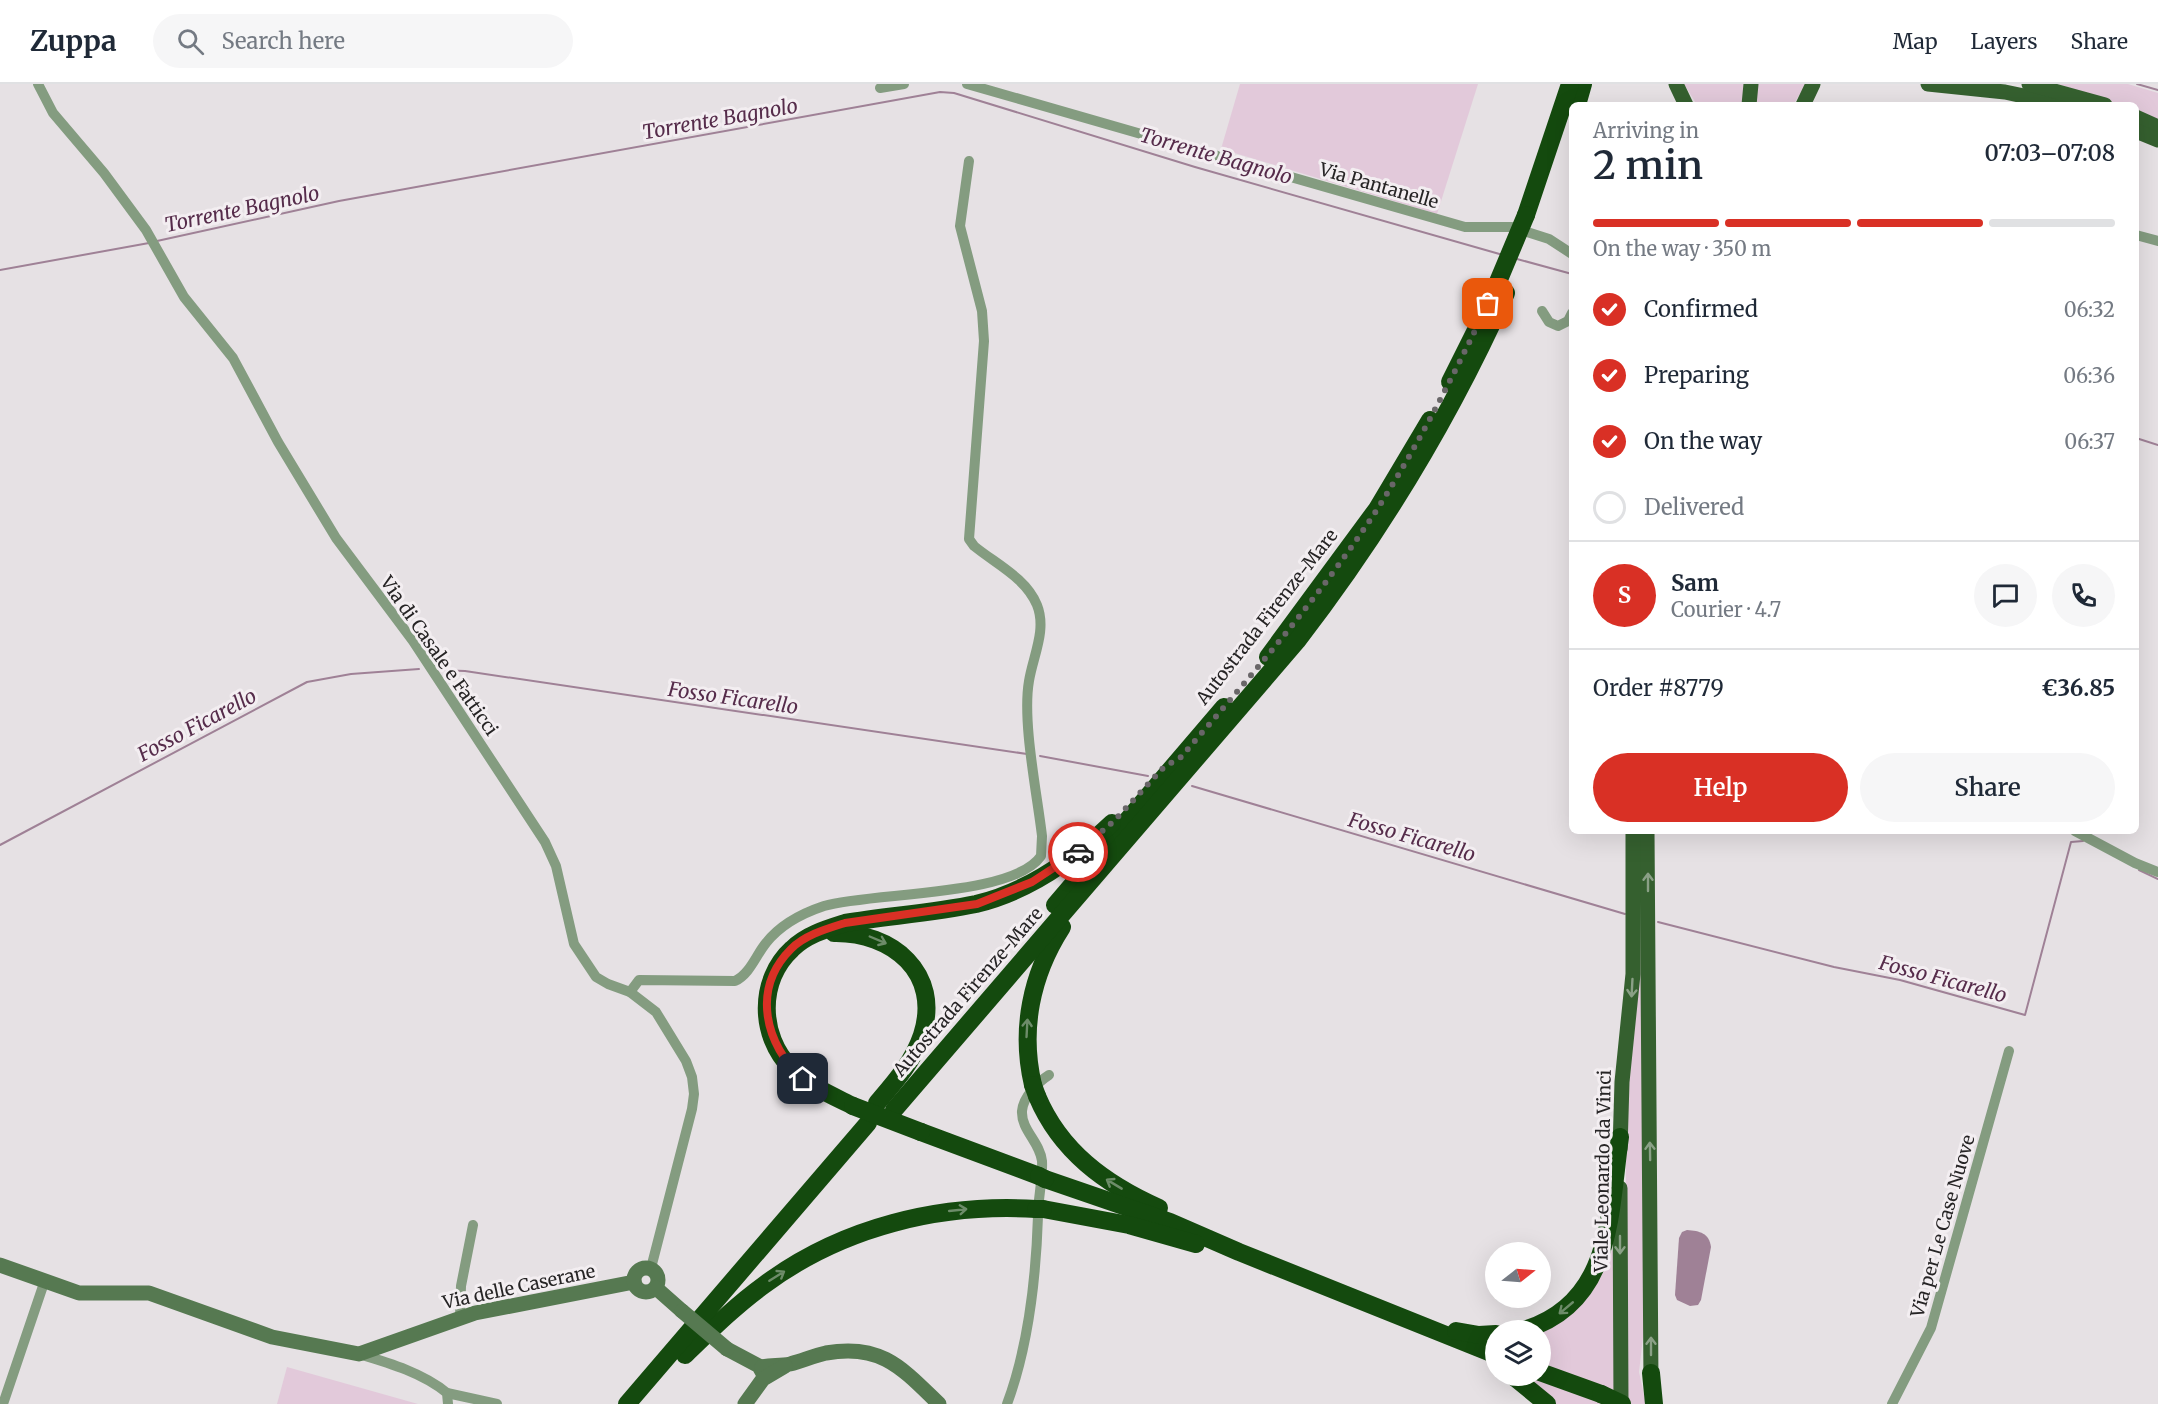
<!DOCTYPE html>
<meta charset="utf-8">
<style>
body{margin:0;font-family:Merriweather,serif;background:#f6f6f7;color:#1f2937;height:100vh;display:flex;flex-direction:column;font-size:22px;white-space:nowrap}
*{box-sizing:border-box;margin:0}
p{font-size:20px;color:#747a83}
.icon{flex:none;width:33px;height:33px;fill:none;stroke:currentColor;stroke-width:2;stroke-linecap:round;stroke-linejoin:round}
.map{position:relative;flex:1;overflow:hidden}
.side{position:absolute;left:1569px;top:18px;width:570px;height:732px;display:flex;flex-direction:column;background:#fff;border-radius:9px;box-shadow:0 6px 24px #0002}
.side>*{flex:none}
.needle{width:39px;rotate:73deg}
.tools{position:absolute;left:1485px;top:1158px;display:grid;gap:12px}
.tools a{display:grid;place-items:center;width:66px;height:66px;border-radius:50%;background:#fff;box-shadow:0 6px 24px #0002;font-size:30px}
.pin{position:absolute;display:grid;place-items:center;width:51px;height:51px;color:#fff;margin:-26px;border-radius:12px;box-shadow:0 3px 9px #0006}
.courier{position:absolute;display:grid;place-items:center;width:60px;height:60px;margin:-30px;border:4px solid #d93025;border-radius:50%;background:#fff;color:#222;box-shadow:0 2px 8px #0007}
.summary em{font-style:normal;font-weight:600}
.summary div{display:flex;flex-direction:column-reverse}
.summary{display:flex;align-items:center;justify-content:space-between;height:102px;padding:0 24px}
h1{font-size:39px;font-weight:600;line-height:45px}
.bar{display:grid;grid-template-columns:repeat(4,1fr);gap:9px 6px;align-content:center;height:72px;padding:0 24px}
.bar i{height:8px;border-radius:4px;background:#e0e1e3}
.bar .on{background:#d93025}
.bar p{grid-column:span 4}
.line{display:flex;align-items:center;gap:15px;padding:0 24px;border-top:2px solid #e0e1e3}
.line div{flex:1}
.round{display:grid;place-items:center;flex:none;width:63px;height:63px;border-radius:32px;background:#f6f6f7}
ol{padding:0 24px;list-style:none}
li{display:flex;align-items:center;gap:18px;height:66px}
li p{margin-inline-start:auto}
li .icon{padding:6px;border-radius:50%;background:#d93025;color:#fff;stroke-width:4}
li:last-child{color:#747a83}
li i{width:33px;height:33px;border:3px solid #e0e1e3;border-radius:50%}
.action{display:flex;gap:12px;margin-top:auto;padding:12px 24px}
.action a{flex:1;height:69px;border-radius:36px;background:#d93025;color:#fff;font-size:24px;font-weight:600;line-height:69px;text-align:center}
.action a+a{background:#f6f6f7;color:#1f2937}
header{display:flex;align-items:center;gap:36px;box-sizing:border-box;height:84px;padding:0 30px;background:#fff;border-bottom:2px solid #e0e1e3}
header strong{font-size:28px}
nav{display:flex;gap:33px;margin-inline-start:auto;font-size:21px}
.search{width:420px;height:54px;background:#f6f6f7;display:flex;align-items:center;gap:15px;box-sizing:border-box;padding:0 21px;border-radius:33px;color:#747a83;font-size:22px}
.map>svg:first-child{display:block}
.green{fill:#e2c9da}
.water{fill:#9f8196}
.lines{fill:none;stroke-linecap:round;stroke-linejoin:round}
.stream{stroke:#9f8196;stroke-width:2}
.street{stroke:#849c80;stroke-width:10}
.secondary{stroke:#567951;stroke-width:15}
.primary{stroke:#35602f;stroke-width:15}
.highway{stroke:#144a0e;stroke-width:18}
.secondary-bridge{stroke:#567951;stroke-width:15}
.highway-bridge{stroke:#144a0e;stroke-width:18}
.oneway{stroke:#8aa086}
.oneway2{stroke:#6d8c69}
.done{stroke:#696668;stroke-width:6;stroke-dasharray:0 10.8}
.route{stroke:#d93025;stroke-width:8}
.labels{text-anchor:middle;stroke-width:6;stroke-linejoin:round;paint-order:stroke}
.street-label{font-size:18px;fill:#262425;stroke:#f3eef1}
.water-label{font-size:20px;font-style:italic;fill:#562c4b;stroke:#f3eef1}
</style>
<header>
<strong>Zuppa</strong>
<div class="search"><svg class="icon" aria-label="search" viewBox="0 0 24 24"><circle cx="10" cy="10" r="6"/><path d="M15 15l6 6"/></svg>Search here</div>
<nav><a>Map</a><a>Layers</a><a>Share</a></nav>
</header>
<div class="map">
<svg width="2158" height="1320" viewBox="0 0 2158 1320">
<rect width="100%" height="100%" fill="#e6e1e4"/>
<!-- green -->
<g class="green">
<path d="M1240,0H1478L1437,130L1221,65Z"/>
<path d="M1684,0H1806L1793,21H1697Z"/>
<path d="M2058,0H2128L2158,9V37L2136,27V21H2122Z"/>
<path d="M1639,747L1646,1227L1639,1288L1646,1320H1626V1031Z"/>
<path d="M1608,1166L1614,1167L1615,1320H1552L1523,1296L1528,1292L1595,1316L1541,1281V1249L1556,1241Z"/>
<path d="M287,1283L418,1320H277Z"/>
</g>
<!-- water -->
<path class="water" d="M1687,1146C1700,1147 1709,1149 1711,1163L1701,1216L1698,1221L1690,1222L1677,1216L1675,1211L1679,1154L1682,1148Z"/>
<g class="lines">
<!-- stream -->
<g class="stream">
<path d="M2137,0L2158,6"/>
<path d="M157,157L339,117L940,8L954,9L1195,83L1503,171"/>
<path d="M1517,175L1572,190"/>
<path d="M0,186L149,159"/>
<path d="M2136,354L2158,361"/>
<path d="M436,586L465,587L1027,670"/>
<path d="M1040,672L1148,692"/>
<path d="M1192,702L1625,830"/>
<path d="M0,761L307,598L351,590L419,585"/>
<path d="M2139,786L2158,795"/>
<path d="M1658,838L1834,883L1900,896L2025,931L2071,758L2083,757"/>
</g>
<!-- street -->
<g class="street">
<path d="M38,0L53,29L104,89L146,146L184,213L233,274L278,358L336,454L413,557L545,758L556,782L574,860L596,893L608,900L630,908L656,928L686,977L692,993L694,1010L692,1025L651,1184"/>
<path d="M967,0L1465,143H1512L1549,155L1572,170"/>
<path d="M880,4L904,0"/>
<path d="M2136,151L2158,157"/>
<path d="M1542,227L1549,238L1558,242L1568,237L1572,229"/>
<path d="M2075,747L2135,779L2158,788"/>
<path d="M630,908L639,896L735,897C750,890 756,871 766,859C780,841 803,829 824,822C872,808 1013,813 1041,772L1042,752C1037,709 1022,637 1029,597C1033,572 1047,546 1037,521C1026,494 996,480 974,462L969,455L984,257L982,227L960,142L969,77"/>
<path d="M460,1233L461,1202L473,1141"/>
<path d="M359,1270C389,1279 423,1289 447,1309L448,1320"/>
<path d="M447,1309L497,1320"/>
<path d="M3,1320L45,1196"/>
<path d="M1007,1320C1029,1261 1036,1194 1038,1132C1038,1113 1043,1095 1042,1077C1040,1058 1021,1046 1022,1027C1023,1013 1038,998 1049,991"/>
<path d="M1892,1320L1931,1244L2009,967"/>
</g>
<!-- secondary -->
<g class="secondary">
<path d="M0,1181L79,1209H149L272,1253L359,1270L475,1229L634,1198"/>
<circle cx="646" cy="1196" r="12"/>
<path d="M656,1204L682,1227"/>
<path d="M727,1265L759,1282L764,1291"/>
<path d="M762,1283C771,1281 780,1282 790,1280C802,1277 813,1272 826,1269C881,1259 902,1284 939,1320"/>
<path d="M745,1320L763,1295L785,1282"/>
</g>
<!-- primary -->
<g class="primary">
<path d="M1676,0L1686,21"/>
<path d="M1928,0L2005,8L2065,21"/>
<path d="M2029,0L2105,21"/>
<path d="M1749,21L1751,0"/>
<path d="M1803,21L1813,0"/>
<path d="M2136,33L2158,43"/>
<path d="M2136,47L2158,56"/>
<path d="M1647,747L1651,1299"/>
<path d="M1620,1065L1622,998L1633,890V747"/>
<path d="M1620,1104L1621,1320"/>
</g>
<!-- highway -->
<g class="highway">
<path d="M1577,21L1583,0"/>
<path d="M1526,131L1570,0"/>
<path d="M1450,298L1475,248"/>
<path d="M1268,573L1377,425L1430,336"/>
<path d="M1055,821L1224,623"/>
<path d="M834,849C892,848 942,889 922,951C913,978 895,998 877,1019"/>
<path d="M1033,1001C1020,946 1031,891 1062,843"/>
<path d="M1037,1012C1060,1067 1105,1100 1159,1124"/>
<path d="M853,1022C831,1011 809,1002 791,984C759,952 758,896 792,865C806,851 826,845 845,839C888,832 933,829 976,820C1027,808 1075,774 1112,739"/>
<path d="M894,1026L1297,557C1381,448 1450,334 1506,209"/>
<path d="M921,1048L1039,1092"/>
<path d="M1045,1095L1170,1138L1239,1168L1496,1271"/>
<path d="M1043,1125L1129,1141L1196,1160"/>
<path d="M1524,1246C1613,1219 1609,1130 1620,1053"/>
<path d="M1456,1247L1479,1251L1496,1250"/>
<path d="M685,1271C710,1247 735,1222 764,1201C842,1143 940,1119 1036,1125"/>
<path d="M1540,1288L1601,1310"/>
<path d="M1651,1289L1654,1320"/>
<path d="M1513,1292L1547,1320"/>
<path d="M627,1320L868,1039"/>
</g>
<!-- secondary-bridge -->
<path class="secondary-bridge" d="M682,1227L727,1265"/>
<!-- highway-bridge -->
<g class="highway-bridge">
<path d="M1495,205L1526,131"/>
<path d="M1033,1001L1037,1012"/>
<path d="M853,1022L921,1048"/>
<path d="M1039,1092L1045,1095"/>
<path d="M1036,1125H1043"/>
<path d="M1601,1310L1622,1320"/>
</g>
</g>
<!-- one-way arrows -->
<defs><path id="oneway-shaft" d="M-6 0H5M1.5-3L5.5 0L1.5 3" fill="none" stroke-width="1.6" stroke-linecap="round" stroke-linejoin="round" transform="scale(1.5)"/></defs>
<g class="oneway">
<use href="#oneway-shaft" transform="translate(1648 798) rotate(-90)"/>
<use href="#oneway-shaft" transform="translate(1632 904) rotate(93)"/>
<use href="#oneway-shaft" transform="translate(1650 1067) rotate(-91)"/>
<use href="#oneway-shaft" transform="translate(1620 1161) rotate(90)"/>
<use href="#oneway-shaft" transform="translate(1651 1262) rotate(-90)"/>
</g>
<g class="oneway2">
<use href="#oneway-shaft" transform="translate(878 856) rotate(23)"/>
<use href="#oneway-shaft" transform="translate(1027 944) rotate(-87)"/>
<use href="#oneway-shaft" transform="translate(1114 1100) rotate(-149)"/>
<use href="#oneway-shaft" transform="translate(958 1126) rotate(-6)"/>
<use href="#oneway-shaft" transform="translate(777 1192) rotate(-32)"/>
<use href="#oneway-shaft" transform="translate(1566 1224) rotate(140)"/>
</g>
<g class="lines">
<!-- done -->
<path class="done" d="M1078,768L1114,737L1164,683L1181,673C1250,593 1320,513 1378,424C1420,358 1454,290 1488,220"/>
<!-- route -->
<path class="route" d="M803,995C765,961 751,905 791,865C805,851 826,845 845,839L977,820L1032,798L1078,768"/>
</g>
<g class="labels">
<!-- street labels -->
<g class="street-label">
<text transform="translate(1379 102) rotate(16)" y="6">Via Pantanelle</text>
<text transform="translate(1267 533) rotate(-52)" y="6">Autostrada Firenze-Mare</text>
<text transform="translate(439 572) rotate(55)" y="6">Via di Casale e Fatticci</text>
<text transform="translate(968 908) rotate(-49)" y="6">Autostrada Firenze-Mare</text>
<text transform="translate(1603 1087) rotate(-89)" y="6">Viale Leonardo da Vinci</text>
<text transform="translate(1943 1142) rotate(-74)" y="6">Via per Le Case Nuove</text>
<text transform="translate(519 1203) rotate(-12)" y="6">Via delle Caserane</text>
</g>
<!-- water labels -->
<g class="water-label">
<text transform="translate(720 35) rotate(-10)" y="7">Torrente Bagnolo</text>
<text transform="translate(1216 72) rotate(16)" y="7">Torrente Bagnolo</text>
<text transform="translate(242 125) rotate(-12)" y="7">Torrente Bagnolo</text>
<text transform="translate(733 614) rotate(8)" y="7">Fosso Ficarello</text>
<text transform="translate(197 641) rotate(-28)" y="7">Fosso Ficarello</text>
<text transform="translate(1412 753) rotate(16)" y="7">Fosso Ficarello</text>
<text transform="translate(1943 895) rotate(15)" y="7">Fosso Ficarello</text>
</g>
</g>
</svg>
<div class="tools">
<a><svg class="needle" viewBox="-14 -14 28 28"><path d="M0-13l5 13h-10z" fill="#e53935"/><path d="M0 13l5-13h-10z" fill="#747a83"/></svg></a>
<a><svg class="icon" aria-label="layers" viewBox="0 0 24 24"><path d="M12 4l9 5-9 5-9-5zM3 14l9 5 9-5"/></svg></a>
</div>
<div class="pin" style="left:1488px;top:220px;background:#ea580c"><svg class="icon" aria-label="bag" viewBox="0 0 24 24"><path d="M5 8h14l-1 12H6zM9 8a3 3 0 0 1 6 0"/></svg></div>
<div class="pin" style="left:803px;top:995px;background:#1f2937"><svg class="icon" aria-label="home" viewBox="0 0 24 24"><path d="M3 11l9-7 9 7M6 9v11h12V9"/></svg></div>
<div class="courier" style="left:1078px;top:768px"><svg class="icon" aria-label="car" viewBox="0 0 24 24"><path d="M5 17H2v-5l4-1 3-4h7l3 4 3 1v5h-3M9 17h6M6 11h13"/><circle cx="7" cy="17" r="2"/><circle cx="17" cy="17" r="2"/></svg></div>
<section class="side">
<div class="summary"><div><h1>2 min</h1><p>Arriving in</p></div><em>07:03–07:08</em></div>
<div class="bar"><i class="on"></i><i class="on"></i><i class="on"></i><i></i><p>On the way · 350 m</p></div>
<ol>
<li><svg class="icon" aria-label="check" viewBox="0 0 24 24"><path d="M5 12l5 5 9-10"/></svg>Confirmed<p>06:32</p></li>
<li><svg class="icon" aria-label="check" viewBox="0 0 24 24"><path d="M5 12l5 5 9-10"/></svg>Preparing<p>06:36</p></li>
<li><svg class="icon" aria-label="check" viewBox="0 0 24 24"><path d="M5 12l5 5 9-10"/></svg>On the way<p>06:37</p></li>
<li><i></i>Delivered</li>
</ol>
<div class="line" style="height:108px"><b class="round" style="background:#d93025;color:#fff">S</b><div><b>Sam</b><p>Courier · 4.7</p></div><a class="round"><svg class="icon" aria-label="chat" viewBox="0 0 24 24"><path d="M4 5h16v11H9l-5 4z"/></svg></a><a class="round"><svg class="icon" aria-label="phone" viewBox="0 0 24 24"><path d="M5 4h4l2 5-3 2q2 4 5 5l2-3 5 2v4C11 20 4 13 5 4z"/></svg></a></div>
<div class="line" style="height:78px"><div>Order #8779</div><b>€36.85</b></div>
<div class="action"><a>Help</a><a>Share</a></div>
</section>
</div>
